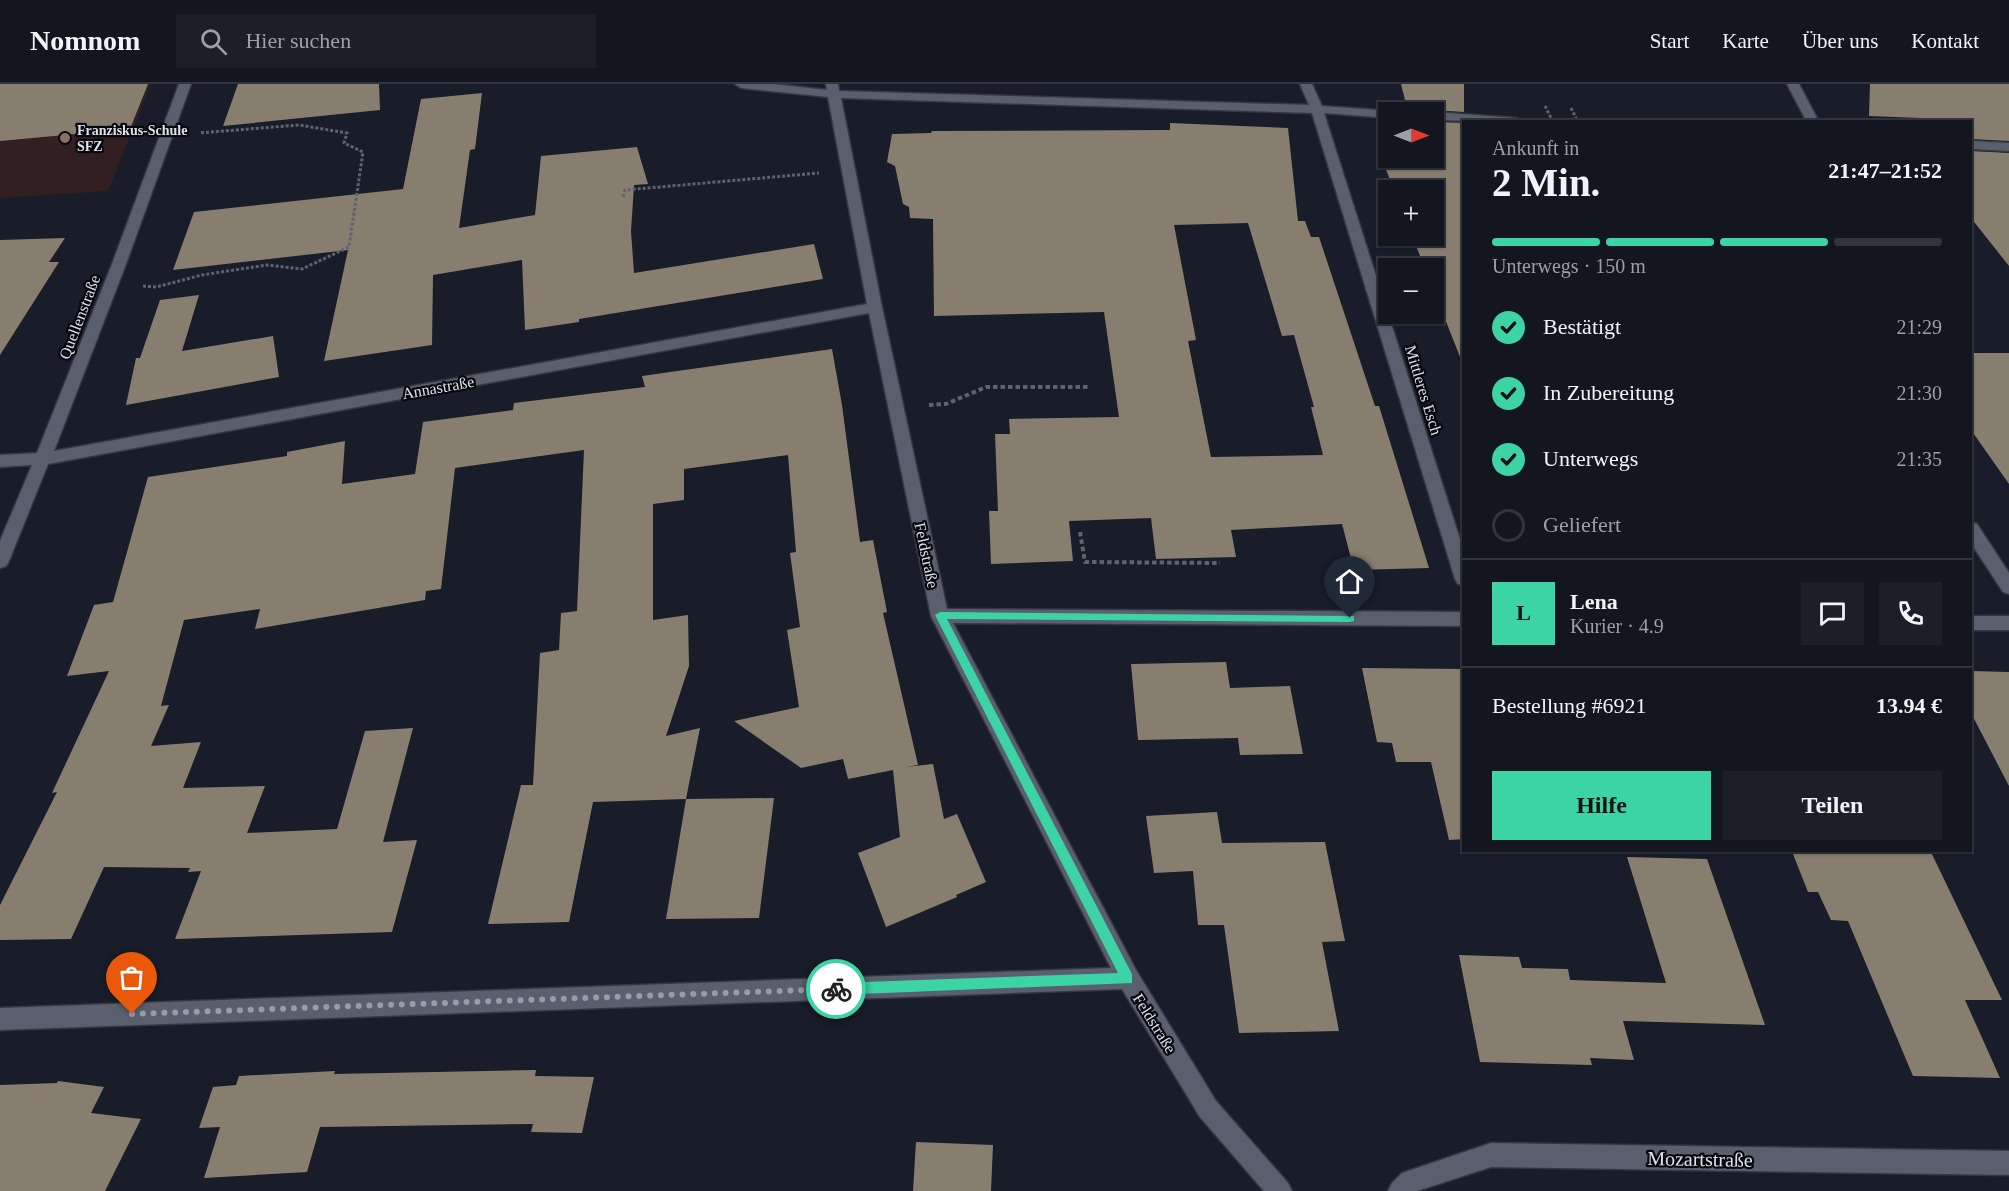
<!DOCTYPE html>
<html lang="de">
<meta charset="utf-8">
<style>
body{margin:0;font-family:Georgia,serif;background:#1c1f28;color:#f1f3f6;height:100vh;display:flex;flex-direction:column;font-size:22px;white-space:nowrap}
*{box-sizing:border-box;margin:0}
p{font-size:20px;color:#9d9fa4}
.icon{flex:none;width:33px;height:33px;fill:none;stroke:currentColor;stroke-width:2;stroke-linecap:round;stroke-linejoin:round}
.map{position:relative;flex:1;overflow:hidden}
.details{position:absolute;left:1462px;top:36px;width:510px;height:732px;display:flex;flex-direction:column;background:#13161f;border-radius:0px;box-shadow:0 2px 4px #0004,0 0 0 2px #32353d}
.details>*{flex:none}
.needle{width:39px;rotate:90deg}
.controls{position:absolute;left:1378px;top:18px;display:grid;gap:12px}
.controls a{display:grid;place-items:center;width:66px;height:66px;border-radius:0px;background:#13161f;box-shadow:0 2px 4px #0004,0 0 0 2px #32353d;font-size:30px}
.pin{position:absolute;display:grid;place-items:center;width:51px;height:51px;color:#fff;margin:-62px -26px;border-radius:50% 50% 50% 0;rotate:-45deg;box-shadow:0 0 6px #0007}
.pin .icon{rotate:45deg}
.courier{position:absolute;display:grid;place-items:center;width:60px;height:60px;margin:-30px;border:4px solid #3cd4a4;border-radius:50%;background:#fff;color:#222;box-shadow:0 2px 8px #0007}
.summary em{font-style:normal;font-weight:700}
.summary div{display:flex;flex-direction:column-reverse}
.summary{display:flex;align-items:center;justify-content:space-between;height:102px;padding:0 30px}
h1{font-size:39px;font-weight:700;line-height:45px}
.bar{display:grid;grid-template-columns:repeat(4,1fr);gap:9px 6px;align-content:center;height:72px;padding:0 30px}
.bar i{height:8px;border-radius:4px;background:#32353d}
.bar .current{background:#3cd4a4}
.bar p{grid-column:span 4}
.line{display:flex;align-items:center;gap:15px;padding:0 30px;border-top:2px solid #32353d}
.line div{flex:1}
.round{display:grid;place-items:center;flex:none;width:63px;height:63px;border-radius:0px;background:#1c1f28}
ol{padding:0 30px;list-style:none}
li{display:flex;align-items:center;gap:18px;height:66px}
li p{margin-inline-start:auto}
li .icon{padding:6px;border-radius:50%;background:#3cd4a4;color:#111;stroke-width:4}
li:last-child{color:#9d9fa4}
li i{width:33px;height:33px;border:3px solid #32353d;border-radius:50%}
.action{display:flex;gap:12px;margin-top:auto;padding:12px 30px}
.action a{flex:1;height:69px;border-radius:0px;background:#3cd4a4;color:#111;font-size:24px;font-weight:700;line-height:69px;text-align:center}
.action a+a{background:#1c1f28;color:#f1f3f6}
header{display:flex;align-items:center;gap:36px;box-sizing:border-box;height:84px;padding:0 30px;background:#13161f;border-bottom:2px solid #32353d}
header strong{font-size:28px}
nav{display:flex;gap:33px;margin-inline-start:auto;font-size:21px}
.search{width:420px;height:54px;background:#1c1f28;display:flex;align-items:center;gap:15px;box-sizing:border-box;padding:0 21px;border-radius:0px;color:#9d9fa4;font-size:22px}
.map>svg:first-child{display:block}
.education{fill:#321f21}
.building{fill:#877e6f;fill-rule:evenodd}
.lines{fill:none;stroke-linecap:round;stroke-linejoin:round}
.minor-casing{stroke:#353741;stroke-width:3}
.path-far1{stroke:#5f636e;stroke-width:3;stroke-dasharray:3 2;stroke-linecap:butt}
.path{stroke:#5f636e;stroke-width:4;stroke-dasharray:4.5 3;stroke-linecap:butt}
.minor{fill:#595f6d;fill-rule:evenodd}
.route{fill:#3cd4a4}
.done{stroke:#999ca6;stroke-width:6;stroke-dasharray:0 10.8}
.education-dot{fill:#8d6e63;stroke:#06080d;stroke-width:2}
.labels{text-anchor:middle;stroke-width:4.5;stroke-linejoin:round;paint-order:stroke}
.far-poi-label{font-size:14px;font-weight:bold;fill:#dee1ea;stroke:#06080d;text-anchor:start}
.street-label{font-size:16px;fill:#dee1ea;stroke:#06080d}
.near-street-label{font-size:20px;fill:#dee1ea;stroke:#06080d}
</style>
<header>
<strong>Nomnom</strong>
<div class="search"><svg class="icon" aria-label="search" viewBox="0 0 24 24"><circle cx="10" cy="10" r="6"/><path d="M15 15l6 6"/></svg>Hier suchen</div>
<nav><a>Start</a><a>Karte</a><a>Über uns</a><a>Kontakt</a></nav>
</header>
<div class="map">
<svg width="2009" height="1107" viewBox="0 0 2009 1107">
<rect width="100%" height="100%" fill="#191d29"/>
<!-- education -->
<path class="education" d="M0,0H151L108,107L0,114Z"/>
<!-- building -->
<g class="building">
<path d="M0,0H148L130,45L0,57Z"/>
<path d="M238,0H379L380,26L223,42Z"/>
<path d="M1401,0H1464V28L1433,26L1431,28H1408Z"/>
<path d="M1870,0H2009V57L1971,55V36L1869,32Z"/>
<path d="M482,9L475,65L470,66L459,144L535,131L541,72L637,63L648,100L634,101L631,147L634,189L814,160L823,195L579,235V238L525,246L522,176L433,191L432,261L324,277L348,166L173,186L194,128L403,105L421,15Z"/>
<path d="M1434,38L1464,39V277L1462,278L1434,207V184H1425L1412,152H1434V106H1394L1380,70H1389V74H1434Z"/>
<path d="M1170,39L1288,44L1298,137H1305L1311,153H1319L1375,322H1379L1429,484L1354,486L1342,440L1231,446L1236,473L1156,475L1151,434L1069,437L1073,477L991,480L989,427H998L995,350H1010L1009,335L1119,333L1104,228L934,232L933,135L910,134L909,123L903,120L895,82L887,78L892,50L931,49L932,47L1170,46ZM1248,139L1282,252L1294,251L1314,323H1311L1323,371L1211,373L1188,257L1196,256L1174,141Z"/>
<path d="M1971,67L2009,69V182L1971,134Z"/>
<path d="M65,154L49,178H59L0,271V156Z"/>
<path d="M199,211L182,267L273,252L279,293L126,321L136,274H140L160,216Z"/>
<path d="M832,265L842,321L860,458L873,456L887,528L883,529L918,681L906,683L933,680L944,735L957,730L986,798L956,811L957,813L886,843L858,769L900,753L893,686L848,695L843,675L801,684L734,637L799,623L787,546L800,543L790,469L796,468L788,371L684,385V416L653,420V536L688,531L689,582L666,652L700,644L686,715L593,718L569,838L488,840L521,701H533L540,569L559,566L561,529L577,527L584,366L455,384L441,505L426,507L425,516L255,545L260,525L184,536L161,622L169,621L151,662L201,658L183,704L265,702L247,749L337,745L365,647L413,644L383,758L417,756L392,848L175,855L201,787L188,788L190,784L104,783L71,855L0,856V821L57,708L52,709L109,587L67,592L94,521L113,518L148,393L287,372V368L345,357L342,400L415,390L423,338L513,326L514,319L645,303L642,292Z"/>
<path d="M1971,269H2009V400L1971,346Z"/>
<path d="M1226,578L1230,604L1290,602L1303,670L1240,671L1238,654L1138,656L1131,580Z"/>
<path d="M1362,584L1464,585V755L1449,756L1431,678H1396L1392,659L1377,658Z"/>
<path d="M1971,587L2009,588V702L1971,629Z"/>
<path d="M774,714L759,834L666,835L686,715Z"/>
<path d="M1217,728L1222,759L1325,758L1345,857L1322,858L1339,947L1239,949L1224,841H1198L1193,787L1154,789L1146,732Z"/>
<path d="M1813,766H1930L2002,916H1965L2000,994L1913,992L1848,837L1831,836L1818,808H1808L1793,770H1814Z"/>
<path d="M1627,773L1707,775L1765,941L1623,937L1634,976L1590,974L1592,981L1480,978L1459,871L1519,873L1522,884L1568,885L1570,896L1666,899Z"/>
<path d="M536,986L535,992L594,993L582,1049L531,1048L533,1040L320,1043L307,1088L204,1094L220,1043L199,1044L213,1003L236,1001L239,992L335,987L334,990Z"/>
<path d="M58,997L104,1003L91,1029L141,1035L105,1107H0V1001L57,999Z"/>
<path d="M916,1058L993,1061L991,1107H913Z"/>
</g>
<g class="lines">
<defs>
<g id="minor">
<path d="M179,0H191L126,180L54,367L867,220L828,13L741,4L735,0H774L827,6L826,0H838L839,7L1309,21L1300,0H1312L1322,22L1393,27L1389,28V34L1324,29L1464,468V502L1458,500L1455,495L1312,29L841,14L882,223L947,525L1464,528V542L953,539L1136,886L1216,1017L1288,1099L1292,1107H1264L1200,1033L1122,905L0,946V924L1111,884L931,532L869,229L48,380L9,477L6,482L0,484V457L32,381L0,383V371L37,369L112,180Z"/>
<path d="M1787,0H1799L1819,38H1807Z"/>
<path d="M1433,28H1434L1516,34L1522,38L1434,36Z"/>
<path d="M1971,57L2009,59V67L1971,65Z"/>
<path d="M1971,438L1977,440L2009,489V510L2003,508L1971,459Z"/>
<rect x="1971" y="532" width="38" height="14"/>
<path d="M1491,1059L2009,1067V1091L1491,1083L1417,1107H1388L1392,1099L1402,1089Z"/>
</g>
</defs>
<!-- minor casing -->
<use href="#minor" class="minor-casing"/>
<!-- path-far1 -->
<g class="path-far1">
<path d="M1545,22L1553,38"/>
<path d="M1571,24L1578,38"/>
<path d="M623,113L625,106L819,89"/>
<path d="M143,202L156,203L202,191L267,181L302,185L349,163L363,68L344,59L347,49L299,41L199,49"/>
</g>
<!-- path -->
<g class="path">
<path d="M929,321L946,320L986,303H1089"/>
<path d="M1080,448L1085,478L1220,479"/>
</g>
<!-- minor -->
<use href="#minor" class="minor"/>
</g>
<!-- route -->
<path class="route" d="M940,528L1354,532V537L1350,538L947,535L1132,890V899L836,911L831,909L830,905L836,899L1118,889L935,531Z"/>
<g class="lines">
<!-- done -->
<path class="done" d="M132,930L836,905"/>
</g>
<!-- markers -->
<circle class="education-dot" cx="65" cy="54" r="6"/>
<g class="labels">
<!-- far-poi labels -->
<g class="far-poi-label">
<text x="77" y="51">Franziskus-Schule<tspan x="77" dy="16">SFZ</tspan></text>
</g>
<!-- street labels -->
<g class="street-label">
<text transform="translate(79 233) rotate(-69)" y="6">Quellenstraße</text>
<text transform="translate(438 303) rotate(-10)" y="6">Annastraße</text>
<text transform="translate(1424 306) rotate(73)" y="6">Mittleres Esch</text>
<text transform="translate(927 471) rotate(78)" y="6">Feldstraße</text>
<text transform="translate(1155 939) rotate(58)" y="6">Feldstraße</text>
</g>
<!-- near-street labels -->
<g class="near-street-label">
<text transform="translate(1700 1075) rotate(1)" y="7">Mozartstraße</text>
</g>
</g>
</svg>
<div class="controls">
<a><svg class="needle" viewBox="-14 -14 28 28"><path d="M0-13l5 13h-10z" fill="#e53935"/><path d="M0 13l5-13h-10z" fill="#9d9fa4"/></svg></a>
<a>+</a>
<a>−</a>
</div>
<div class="pin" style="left:132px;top:930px;background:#ea580c"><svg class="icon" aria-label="bag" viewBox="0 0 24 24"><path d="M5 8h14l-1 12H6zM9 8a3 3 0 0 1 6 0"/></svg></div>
<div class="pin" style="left:1350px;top:534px;background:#1f2937"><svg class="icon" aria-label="home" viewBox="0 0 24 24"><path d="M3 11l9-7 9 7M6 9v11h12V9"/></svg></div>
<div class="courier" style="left:836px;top:905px"><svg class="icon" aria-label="bike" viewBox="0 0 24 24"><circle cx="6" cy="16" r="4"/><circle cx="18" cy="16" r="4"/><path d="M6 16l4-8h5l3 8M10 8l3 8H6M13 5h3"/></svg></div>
<section class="details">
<div class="summary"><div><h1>2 Min.</h1><p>Ankunft in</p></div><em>21:47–21:52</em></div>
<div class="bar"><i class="current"></i><i class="current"></i><i class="current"></i><i></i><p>Unterwegs · 150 m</p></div>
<ol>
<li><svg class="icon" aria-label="check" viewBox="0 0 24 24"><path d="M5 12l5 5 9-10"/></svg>Bestätigt<p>21:29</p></li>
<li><svg class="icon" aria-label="check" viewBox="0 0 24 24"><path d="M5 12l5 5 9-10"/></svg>In Zubereitung<p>21:30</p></li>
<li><svg class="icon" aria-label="check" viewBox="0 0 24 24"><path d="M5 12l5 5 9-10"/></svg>Unterwegs<p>21:35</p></li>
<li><i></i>Geliefert</li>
</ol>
<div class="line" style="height:108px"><b class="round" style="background:#3cd4a4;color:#111">L</b><div><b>Lena</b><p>Kurier · 4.9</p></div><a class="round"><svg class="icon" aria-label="chat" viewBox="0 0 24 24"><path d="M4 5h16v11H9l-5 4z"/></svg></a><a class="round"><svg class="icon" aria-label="phone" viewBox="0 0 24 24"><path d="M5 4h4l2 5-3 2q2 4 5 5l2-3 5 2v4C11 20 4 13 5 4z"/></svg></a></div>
<div class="line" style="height:78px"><div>Bestellung #6921</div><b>13.94 €</b></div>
<div class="action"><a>Hilfe</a><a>Teilen</a></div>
</section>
</div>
